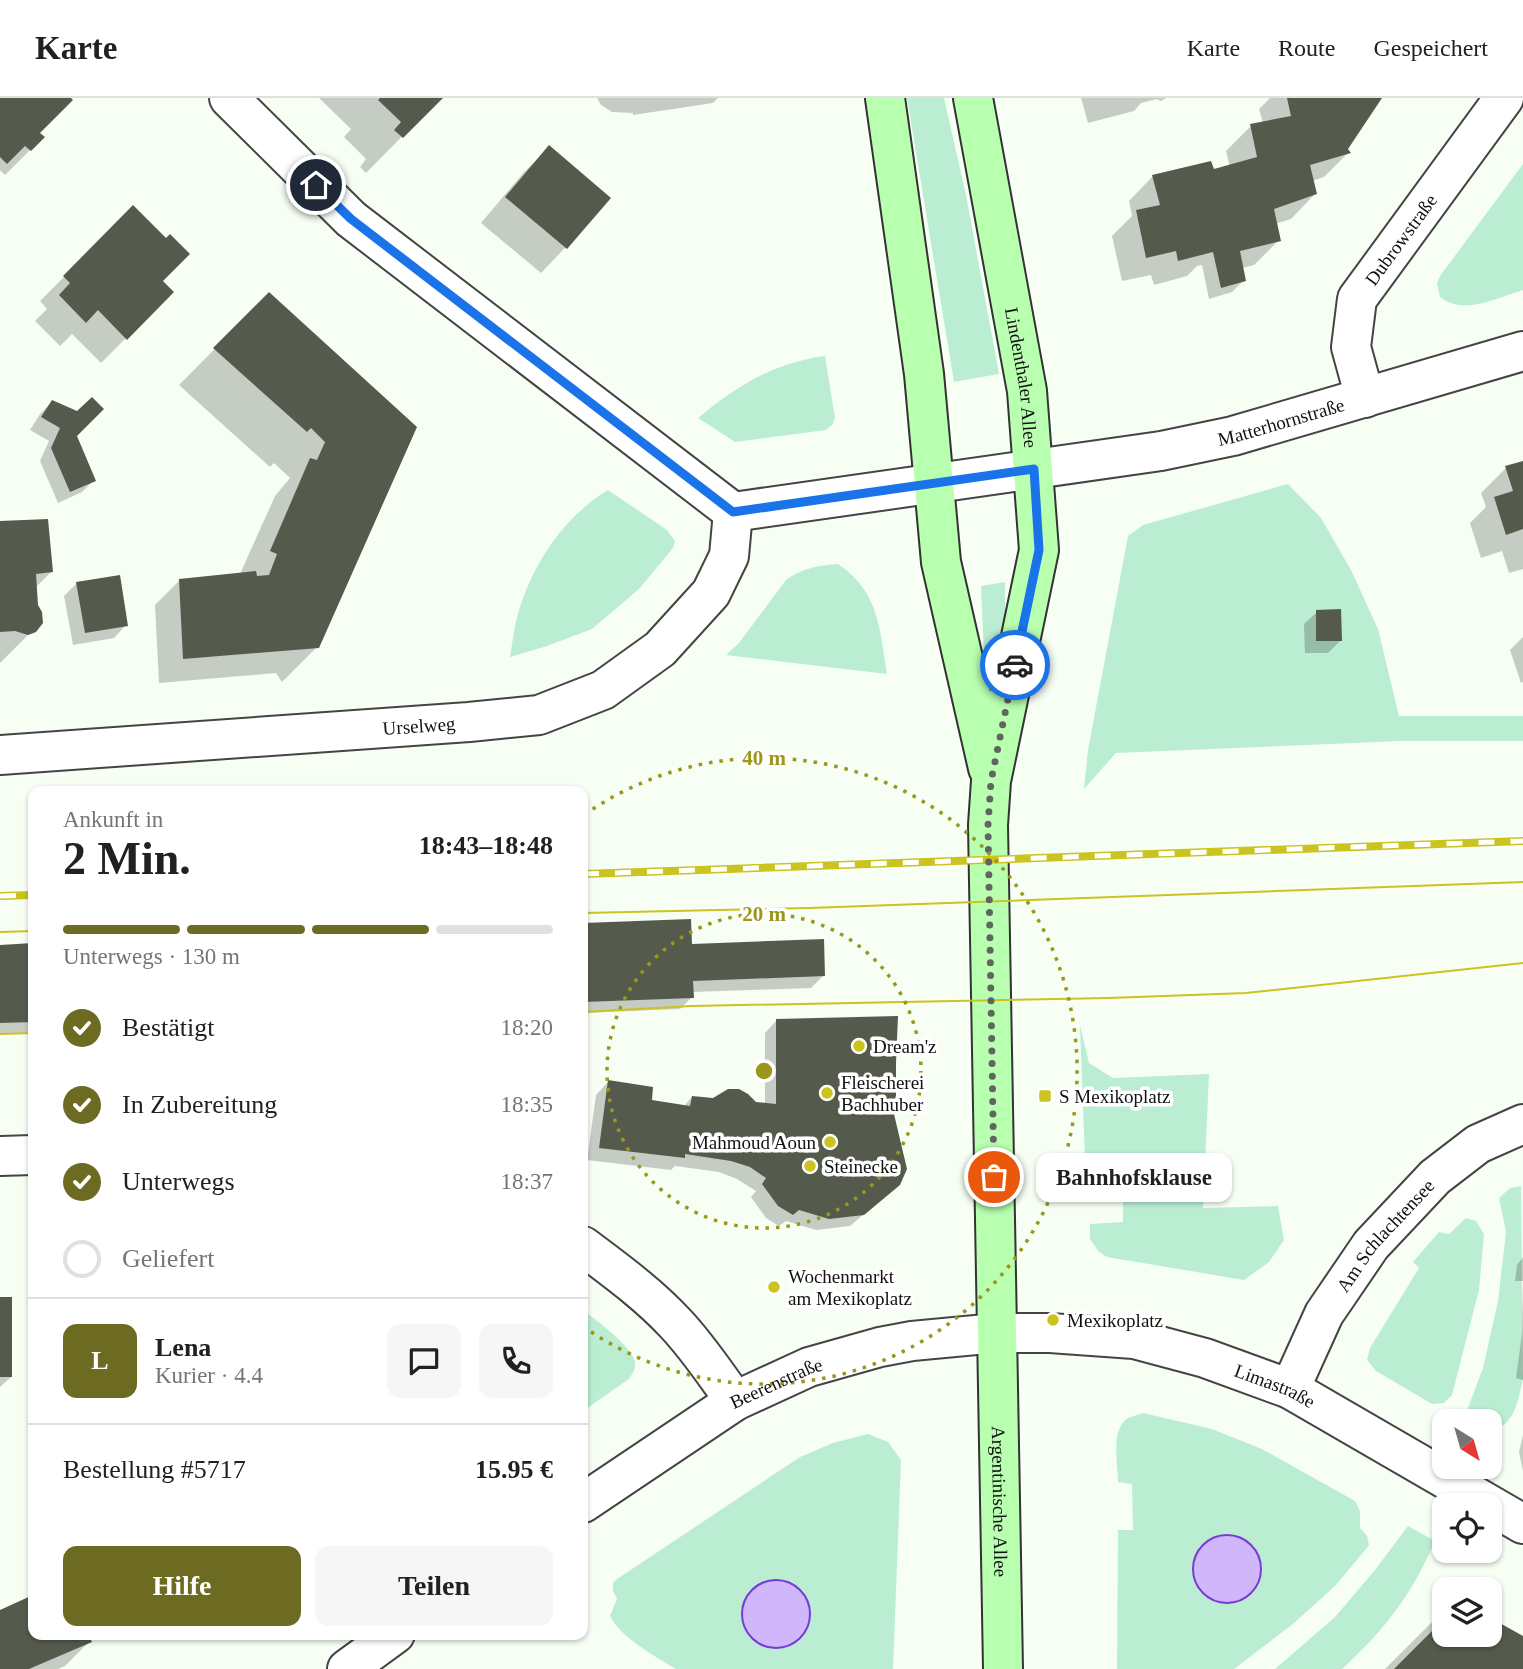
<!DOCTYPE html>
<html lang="de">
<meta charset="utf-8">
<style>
body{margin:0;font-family:Georgia,serif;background:#f6f6f6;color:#202124;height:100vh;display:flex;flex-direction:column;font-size:26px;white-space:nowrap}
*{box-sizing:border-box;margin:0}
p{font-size:23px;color:#757577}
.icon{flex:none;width:38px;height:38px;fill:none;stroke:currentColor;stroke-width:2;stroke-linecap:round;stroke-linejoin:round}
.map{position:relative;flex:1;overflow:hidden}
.panel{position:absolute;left:28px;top:688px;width:560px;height:854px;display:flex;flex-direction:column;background:#fff;border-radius:14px;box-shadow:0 2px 5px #0004}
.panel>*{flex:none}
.needle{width:46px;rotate:143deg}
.tools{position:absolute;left:1432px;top:1311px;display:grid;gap:14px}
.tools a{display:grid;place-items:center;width:70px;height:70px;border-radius:14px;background:#fff;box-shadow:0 2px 5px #0004;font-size:35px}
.pin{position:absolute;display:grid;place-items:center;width:60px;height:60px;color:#fff;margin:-30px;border:4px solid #fff;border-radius:50%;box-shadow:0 2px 7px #0007}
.courier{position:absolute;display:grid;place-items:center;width:70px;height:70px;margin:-35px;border:5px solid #1a73e8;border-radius:50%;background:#fff;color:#222;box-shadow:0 2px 9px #0007}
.bubble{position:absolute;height:49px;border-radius:14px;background:#fff;box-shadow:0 2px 5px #0004;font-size:23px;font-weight:600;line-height:49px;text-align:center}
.summary em{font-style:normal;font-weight:600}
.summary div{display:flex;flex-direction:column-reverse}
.summary{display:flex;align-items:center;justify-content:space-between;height:119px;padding:0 35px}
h1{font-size:46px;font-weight:600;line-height:52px}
.bar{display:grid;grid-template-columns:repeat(4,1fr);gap:10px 7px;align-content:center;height:84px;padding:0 35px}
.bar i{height:9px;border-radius:5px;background:#e0e0e0}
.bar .current{background:#6d6a22}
.bar p{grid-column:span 4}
.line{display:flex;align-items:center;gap:18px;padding:0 35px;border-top:2px solid #e0e0e0}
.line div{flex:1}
.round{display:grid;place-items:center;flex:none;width:74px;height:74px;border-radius:14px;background:#f6f6f6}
ol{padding:0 35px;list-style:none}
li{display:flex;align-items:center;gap:21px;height:77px}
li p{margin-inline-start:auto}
li .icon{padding:7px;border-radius:50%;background:#6d6a22;color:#fff;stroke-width:4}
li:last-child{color:#757577}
li i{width:38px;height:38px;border:4px solid #e0e0e0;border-radius:50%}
.cta{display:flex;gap:14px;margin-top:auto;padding:14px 35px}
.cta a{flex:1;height:80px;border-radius:14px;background:#6d6a22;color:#fff;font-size:28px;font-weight:600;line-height:80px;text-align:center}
.cta a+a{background:#f6f6f6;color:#202124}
header{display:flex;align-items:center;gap:42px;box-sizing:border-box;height:98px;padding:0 35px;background:#fff;border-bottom:2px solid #e0e0e0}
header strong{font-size:33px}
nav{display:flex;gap:38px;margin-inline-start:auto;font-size:24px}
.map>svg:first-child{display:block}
.green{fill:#bbedd3;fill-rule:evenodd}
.water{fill:#d0b6fa;stroke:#7839d5;stroke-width:2}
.shadow{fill:#0003}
.building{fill:#555b4c}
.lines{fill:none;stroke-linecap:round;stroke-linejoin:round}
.minor-casing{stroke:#444;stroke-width:42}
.secondary-casing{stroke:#333;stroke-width:42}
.minor{stroke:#fff;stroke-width:38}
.secondary{stroke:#b9ffb0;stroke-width:38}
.tram{stroke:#cbc31f;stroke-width:2}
.rail-casing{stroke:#cbc31f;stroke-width:8}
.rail{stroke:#fff;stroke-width:5;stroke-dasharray:16;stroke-linecap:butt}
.done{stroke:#626461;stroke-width:7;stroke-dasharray:0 12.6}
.route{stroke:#1a73e8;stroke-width:9}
.ring{fill:none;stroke:#9c961c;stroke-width:3.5;stroke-dasharray:3.5 7}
.poi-dot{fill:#cbc31f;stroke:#fff;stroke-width:2.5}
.labels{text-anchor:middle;stroke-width:7;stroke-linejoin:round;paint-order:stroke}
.street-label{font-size:19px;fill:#111;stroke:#fff}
.poi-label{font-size:19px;fill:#111;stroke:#fff;text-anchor:start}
.centre{fill:#9c961c;stroke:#fff;stroke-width:3.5}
.ring-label{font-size:21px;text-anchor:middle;font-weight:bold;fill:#9c961c;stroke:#fff;stroke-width:7;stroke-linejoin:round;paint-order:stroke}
</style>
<header>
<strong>Karte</strong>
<nav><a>Karte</a><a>Route</a><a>Gespeichert</a></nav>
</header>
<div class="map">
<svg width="1523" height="1571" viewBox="0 0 1523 1571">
<rect width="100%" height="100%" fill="#f7fff5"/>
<!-- green -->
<g class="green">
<path d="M907,0H944L966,97L999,276L954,284Z"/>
<path d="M1523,66V192C1496,200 1464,218 1440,199L1437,186L1440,178Z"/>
<path d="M825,258L835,320L833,326L826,332L735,344L698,320C738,287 773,265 825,258Z"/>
<path d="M1288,386L1321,420L1351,472L1378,531L1399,618H1523V643H1401L1116,655L1084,691L1088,652L1128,438L1143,427Z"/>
<path d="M608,392L667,432L675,443L673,450L639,491L592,531L547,548L510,559C513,542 515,522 521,506C537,459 567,417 608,392Z"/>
<path d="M838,466C879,493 880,532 887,576L726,557L739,545L786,482C800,471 819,467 838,466Z"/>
<path d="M1005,484V524L998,577L989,584L985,581L981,488Z"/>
<path d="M1080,927L1089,965L1113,980L1209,976L1203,1110L1278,1108L1284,1142L1269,1164L1244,1182L1107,1159L1099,1154L1090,1141V1126L1123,1124V1089L1086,1090Z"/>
<path d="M1521,1088L1523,1281C1518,1302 1515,1329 1489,1333V1323H1463L1483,1270L1498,1203L1506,1134L1499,1100L1510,1090Z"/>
<path d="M1466,1120L1476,1123L1484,1136L1479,1192L1452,1297L1444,1305L1432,1306L1376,1273L1367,1262L1370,1250L1419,1170L1413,1164L1439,1134L1449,1136Z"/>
<path d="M583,1212C595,1221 634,1250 635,1265C636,1271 632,1276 629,1281L583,1313Z"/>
<path d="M1143,1315L1212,1331L1262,1351L1355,1403L1360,1413V1430L1367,1438L1369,1447L1366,1451L1336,1487L1293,1526L1234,1571H1117L1118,1432H1133L1132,1386L1118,1384C1118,1367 1110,1331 1128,1320C1132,1318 1139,1317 1143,1315Z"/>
<path d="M868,1336L888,1344L901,1362L893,1571H676C657,1560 619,1538 610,1518L617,1501L613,1493V1485L617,1481L800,1359L833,1345ZM742,1510L802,1538L793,1545L783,1550L745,1531L742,1521Z"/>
<path d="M1408,1428L1435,1443C1412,1496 1385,1532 1342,1571H1275L1335,1519L1375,1472Z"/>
</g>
<!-- water -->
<g class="water">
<circle cx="1227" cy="1471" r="34"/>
<circle cx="776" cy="1516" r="34"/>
</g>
<!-- shadow -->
<g class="shadow">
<path d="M0,0H68L38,35L42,40L5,77L0,72Z"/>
<path d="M319,0H440L366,75L360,69L366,61L344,39L351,31Z"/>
<path d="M597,0H718L713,5L633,17V15L612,14L601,7Z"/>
<path d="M1081,0H1166L1161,3L1157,1L1141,5L1134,13L1088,25Z"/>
<path d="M1270,0H1380L1346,52L1349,54L1324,79L1312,83L1315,96L1291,121L1275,126L1279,142L1254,167L1242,170L1244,182L1232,194L1209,201L1202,167L1197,168L1187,178L1154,187L1151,177L1122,183L1112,138L1132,118L1129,103L1153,78L1213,74L1230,69L1226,53L1251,28L1263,25L1259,11Z"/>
<path d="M549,50L608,100L565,150L541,175L481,125L524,74Z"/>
<path d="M133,110L161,183L172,194L101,265L72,236L60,248L35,223L47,211L40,203Z"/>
<path d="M269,196L415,329L317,549L282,584L276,575L159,585L155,507L180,482L240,476L275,398L290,380L274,365L270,369L179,287Z"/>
<path d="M52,304L75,338L94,382L82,394L58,405L40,363L49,343L30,332L40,316Z"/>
<path d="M1523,365V471L1509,475L1502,453L1481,460L1470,425L1486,409L1481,395L1506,370Z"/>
<path d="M0,425L51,474L35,490L31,534L0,565Z"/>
<path d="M76,486L126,527L114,540L73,547L64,498Z"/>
<path d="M1317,514L1340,543L1328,555H1305L1304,526Z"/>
<path d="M1523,539V584L1521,585L1510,552Z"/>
<path d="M689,823L690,848L823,878L811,890L692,894V899L680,911L583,915V827Z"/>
<path d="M33,847V935L0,936V848Z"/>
<path d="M777,922L892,1016L899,1086L850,1128L816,1132L786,1123L779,1128L766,1120L751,1099L756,1093L737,1081L719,1074L675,1068L671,1072L587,1062L596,997L608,984L650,1004L683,1009L692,999L765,1007V935Z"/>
<path d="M1523,1159V1282L1516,1280L1522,1236L1523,1183H1515L1517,1167Z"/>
<path d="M0,1200L11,1279L0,1289Z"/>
<path d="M1523,1337V1373L1519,1354Z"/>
<path d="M33,1499V1536L90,1543L65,1568L58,1571H0V1513Z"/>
<path d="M1444,1512V1536L1523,1540V1571H1385Z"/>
</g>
<!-- building -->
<g class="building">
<path d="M0,0H71L73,2L40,35L45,39L31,53L25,48L7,66L0,59Z"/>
<path d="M380,0H443L403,40L394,32L401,24L378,2Z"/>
<path d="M1287,0H1382L1348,51L1351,55L1310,67L1317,96L1274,111L1281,143L1240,153L1246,183L1221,190L1213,154L1178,163L1176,153L1146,160L1136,112L1160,107L1152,77L1211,63L1214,71L1257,59L1250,26L1291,18Z"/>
<path d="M549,47L611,100L567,151L505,99Z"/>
<path d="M133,107L166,140L170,136L190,156L163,183L174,194L127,242L98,212L86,225L59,197L70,185L63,178Z"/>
<path d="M269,194L417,329L319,550L183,561L179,481L256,473L257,478L269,477L277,456L270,453L310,360L317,362L325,344L311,330L307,334L213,250Z"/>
<path d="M92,299L104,311L77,338L96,383L70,394L51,350L60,330L41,319L52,302L77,313Z"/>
<path d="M1523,363V431L1506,437L1494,399L1513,393L1505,368Z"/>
<path d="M48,421L53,474L36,476L38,507L42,514L43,525L36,534L28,537L15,533L0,534V423Z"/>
<path d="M120,477L128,528L85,535L76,484Z"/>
<path d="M1341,511L1342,543H1316V512Z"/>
<path d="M691,821L692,846L824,841L825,878L693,883L694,900L583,904V825Z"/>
<path d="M33,845V924L0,925V847Z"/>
<path d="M898,918L896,965V1002L898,1005L894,1016L907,1071L900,1087L864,1117L829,1121L799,1112L793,1117L778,1108L762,1086L766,1080L750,1069L731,1063L685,1056V1060L599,1050L608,982L653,989L652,1002L690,1008L692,998L713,1000L728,991H739L748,996L756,1004L776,1006V921Z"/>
<rect x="0" y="1199" width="12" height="80"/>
<path d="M33,1497V1536H88L92,1544L29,1571H0V1512Z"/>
<path d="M1444,1509V1536H1489V1519L1523,1538V1571H1394L1440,1525Z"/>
</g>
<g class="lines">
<defs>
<g id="minor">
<path id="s1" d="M229,0L351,121L733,414L1161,353L1233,338L1523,253"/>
<path id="s2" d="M1365,300L1351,249L1357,201L1504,0"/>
<path id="s3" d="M0,657L469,624L539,617L603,592L660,551L711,495L729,458L733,414"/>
<path d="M0,1058L33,1057"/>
<path d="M583,1148C615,1172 648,1196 675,1225C698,1249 716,1277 735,1303"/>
<path id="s4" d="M1290,1291L1324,1216L1371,1147L1435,1079L1478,1046L1523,1026"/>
<path id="s5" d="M583,1405L735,1303L809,1269L880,1249L912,1243L997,1235H1050L1134,1241L1205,1260L1290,1291L1523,1426"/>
<path d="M347,1571L395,1536"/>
</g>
<g id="secondary">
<path d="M885,0L924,276L941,464L988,670"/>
<path id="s6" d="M973,0L1027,293L1039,452L991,683L988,727L1003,1571"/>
</g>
</defs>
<!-- minor casing -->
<use href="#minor" class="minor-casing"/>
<!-- secondary casing -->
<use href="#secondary" class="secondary-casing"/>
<!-- minor -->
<use href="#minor" class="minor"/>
<!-- secondary -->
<use href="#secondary" class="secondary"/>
<!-- tram -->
<g class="tram">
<path d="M583,815L809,810L1523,784"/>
<path d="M0,834L33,833"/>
<path d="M583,914L692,908L1109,900L1246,895L1523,865"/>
<path d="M0,936L33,935"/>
</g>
<defs>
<g id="rail">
<path d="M583,776L1523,743"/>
<path d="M0,798L33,797"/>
</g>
</defs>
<!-- rail casing -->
<use href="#rail" class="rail-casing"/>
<!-- rail -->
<use href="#rail" class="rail"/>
</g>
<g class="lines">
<!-- done -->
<path class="done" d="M994,1079L988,727L991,683L1015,567"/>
<!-- route -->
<path class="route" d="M316,87L351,121L733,414L1034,371L1039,452L1015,567"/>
</g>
<!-- distance rings -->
<g class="ring">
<circle cx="764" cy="973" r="157"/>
<path d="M584 717A313 313 0 1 1 584 1229"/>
</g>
<!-- markers -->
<g class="poi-dot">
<circle cx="859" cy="948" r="7"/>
<circle cx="827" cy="995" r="7"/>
<rect x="1038" y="991" width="14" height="14" rx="3.5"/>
<circle cx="830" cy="1044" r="7"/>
<circle cx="810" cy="1068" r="7"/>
<circle cx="774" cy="1189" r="7"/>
<circle cx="1053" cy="1222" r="7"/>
</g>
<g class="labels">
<!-- street labels -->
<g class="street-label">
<text dy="7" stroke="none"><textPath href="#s2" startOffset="175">Dubrowstraße</textPath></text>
<text dy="7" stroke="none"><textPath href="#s6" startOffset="284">Lindenthaler Allee</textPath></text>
<text dy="7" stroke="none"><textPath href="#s1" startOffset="1209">Matterhornstraße</textPath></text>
<text dy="7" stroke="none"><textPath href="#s3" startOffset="420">Urselweg</textPath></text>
<text dy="7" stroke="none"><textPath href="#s4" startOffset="182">Am Schlachtensee</textPath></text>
<text dy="7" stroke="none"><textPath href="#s5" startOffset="228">Beerenstraße</textPath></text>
<text dy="7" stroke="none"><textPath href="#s5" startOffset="742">Limastraße</textPath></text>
<text dy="7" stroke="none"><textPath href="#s6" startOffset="1414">Argentinische Allee</textPath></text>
</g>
<!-- poi labels -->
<g class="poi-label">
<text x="873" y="955">Dream'z</text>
<text x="841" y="991">Fleischerei<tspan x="841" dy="22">Bachhuber</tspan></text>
<text x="1059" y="1005">S Mexikoplatz</text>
<text x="816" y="1051" text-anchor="end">Mahmoud Aoun</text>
<text x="824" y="1075">Steinecke</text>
<text x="788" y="1185">Wochenmarkt<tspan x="788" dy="22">am Mexikoplatz</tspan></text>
<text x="1067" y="1229">Mexikoplatz</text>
</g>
</g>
<circle cx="764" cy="973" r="10" class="centre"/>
<g class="ring-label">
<text x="764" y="667">40 m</text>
<text x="764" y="823">20 m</text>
</g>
</svg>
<div class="tools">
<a><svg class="needle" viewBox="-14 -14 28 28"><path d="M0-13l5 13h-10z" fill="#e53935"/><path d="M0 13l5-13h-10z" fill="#757577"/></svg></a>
<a><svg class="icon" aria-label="locate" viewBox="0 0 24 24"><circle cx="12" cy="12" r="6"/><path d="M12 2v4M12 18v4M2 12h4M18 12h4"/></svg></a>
<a><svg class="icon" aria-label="layers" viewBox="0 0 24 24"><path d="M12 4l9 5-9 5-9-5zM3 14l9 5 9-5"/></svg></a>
</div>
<div class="pin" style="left:994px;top:1079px;background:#ea580c"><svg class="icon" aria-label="bag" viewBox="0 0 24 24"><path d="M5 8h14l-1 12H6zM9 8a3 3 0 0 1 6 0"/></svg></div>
<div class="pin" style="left:316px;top:87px;background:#1f2937"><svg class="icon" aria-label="home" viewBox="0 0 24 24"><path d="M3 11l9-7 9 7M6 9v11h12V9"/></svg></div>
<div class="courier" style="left:1015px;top:567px"><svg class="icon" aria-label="car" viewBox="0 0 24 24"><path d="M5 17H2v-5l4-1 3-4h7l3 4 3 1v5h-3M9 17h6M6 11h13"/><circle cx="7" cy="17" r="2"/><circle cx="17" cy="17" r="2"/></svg></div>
<div class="bubble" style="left:1036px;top:1055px;width:196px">Bahnhofsklause</div>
<section class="panel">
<div class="summary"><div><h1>2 Min.</h1><p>Ankunft in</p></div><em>18:43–18:48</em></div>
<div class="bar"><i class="current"></i><i class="current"></i><i class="current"></i><i></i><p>Unterwegs · 130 m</p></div>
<ol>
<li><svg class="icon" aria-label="check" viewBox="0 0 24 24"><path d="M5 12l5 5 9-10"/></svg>Bestätigt<p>18:20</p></li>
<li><svg class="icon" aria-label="check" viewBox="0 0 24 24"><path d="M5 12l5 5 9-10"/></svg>In Zubereitung<p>18:35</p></li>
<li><svg class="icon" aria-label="check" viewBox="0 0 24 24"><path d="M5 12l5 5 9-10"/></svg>Unterwegs<p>18:37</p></li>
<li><i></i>Geliefert</li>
</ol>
<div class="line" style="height:126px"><b class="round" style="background:#6d6a22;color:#fff">L</b><div><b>Lena</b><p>Kurier · 4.4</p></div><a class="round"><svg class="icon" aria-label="chat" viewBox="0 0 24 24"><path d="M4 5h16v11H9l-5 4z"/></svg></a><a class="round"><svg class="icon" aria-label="phone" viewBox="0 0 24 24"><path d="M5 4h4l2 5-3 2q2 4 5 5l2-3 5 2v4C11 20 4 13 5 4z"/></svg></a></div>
<div class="line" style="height:91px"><div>Bestellung #5717</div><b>15.95 €</b></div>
<div class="cta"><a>Hilfe</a><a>Teilen</a></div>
</section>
</div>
